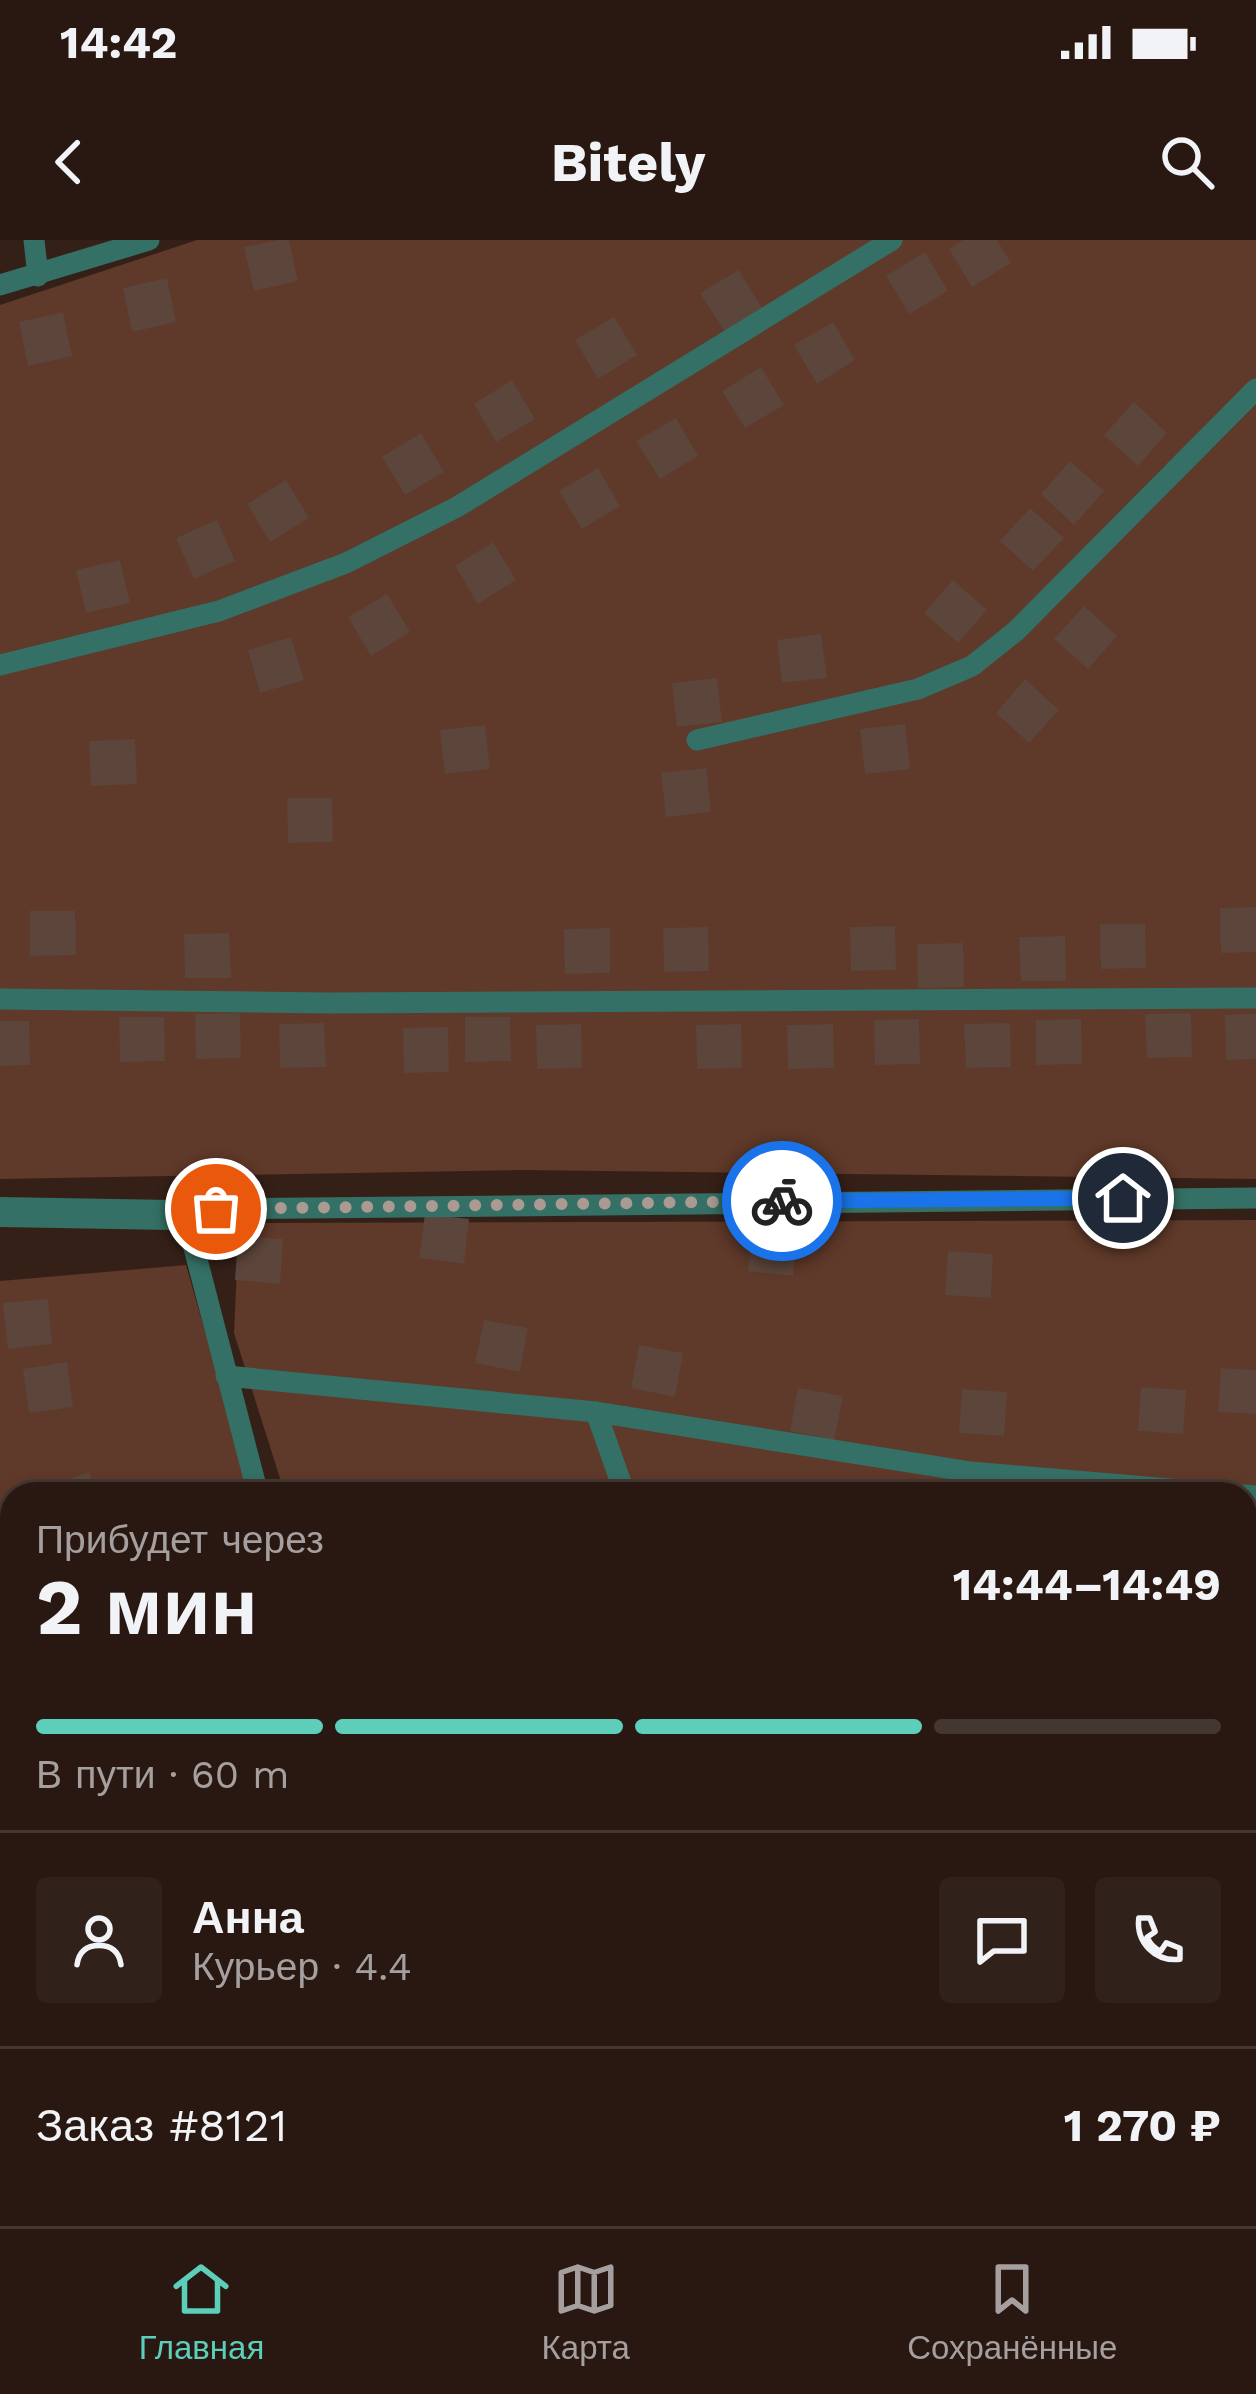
<!DOCTYPE html>
<html lang="ru">
<meta charset="utf-8">
<style>
body{margin:0;font-family:"Work Sans",sans-serif;background:#30211a;color:#f1f3f6;height:100vh;display:flex;flex-direction:column;font-size:45px;white-space:nowrap}
*{box-sizing:border-box;margin:0}
p{font-size:39px;color:#a5a09f}
.icon{flex:none;width:66px;height:66px;fill:none;stroke:currentColor;stroke-width:2;stroke-linecap:round;stroke-linejoin:round}
.map{position:relative;flex:1;overflow:hidden}
.side{position:absolute;left:0px;top:1242px;width:1257px;height:744px;display:flex;flex-direction:column;background:#281811;border-radius:36px 36px 0 0;box-shadow:0 6px 18px #0003,0 0 0 3px #443731}
.side>*{flex:none}
.pin{position:absolute;display:grid;place-items:center;width:102px;height:102px;color:#fff;margin:-51px;border:6px solid #fff;border-radius:50%;box-shadow:0 3px 12px #0007}
.courier{position:absolute;display:grid;place-items:center;width:120px;height:120px;margin:-60px;border:9px solid #1a73e8;border-radius:50%;background:#fff;color:#222;box-shadow:0 3px 15px #0007}
.summary em{font-style:normal;font-weight:700}
.summary div{display:flex;flex-direction:column-reverse}
.summary{display:flex;align-items:center;justify-content:space-between;height:204px;padding:0 36px}
h1{font-size:78px;font-weight:700;line-height:90px}
.bar{display:grid;grid-template-columns:repeat(4,1fr);gap:18px 12px;align-content:center;height:144px;padding:0 36px}
.bar i{height:15px;border-radius:9px;background:#443731}
.bar .on{background:#5cceba}
.bar p{grid-column:span 4}
.line{display:flex;align-items:center;gap:30px;padding:0 36px;border-top:3px solid #443731}
.line div{flex:1}
.round{display:grid;place-items:center;flex:none;width:126px;height:126px;border-radius:12px;background:#30211a}
.status{display:flex;justify-content:space-between;align-items:center;height:84px;padding:0 60px;background:#281811;direction:ltr}
.status svg{height:33px;fill:currentColor}
header{display:flex;justify-content:space-between;align-items:center;height:156px;padding:0 36px;background:#281811;font-size:54px;font-weight:700}
.tab-bar{display:flex;justify-content:space-around;align-items:center;height:168px;border-top:3px solid #443731;background:#281811;font-size:33px;color:#a5a09f}
.tab-bar a{display:grid;justify-items:center;gap:6px}
.tab-bar .on{color:#5cceba}
.map>svg:first-child{display:block}
.green{fill:#5f3929}
.building{fill:#5c453b}
.lines{fill:none;stroke-linecap:round;stroke-linejoin:round}
.lane{stroke:#347065;stroke-width:21}
.street{stroke:#347065;stroke-width:30}
.done{stroke:#aa9a92;stroke-width:12;stroke-dasharray:0 21.6}
.route{stroke:#1a73e8;stroke-width:15}
</style>
<div class="status"><b>14:42</b><svg viewBox="0 0 49 12"><path d="M0 12V9h3v3zM5 12V6h3v6zM10 12V3h3v9zM15 12V0h3v12zM26 1h20v11H26zM47 4h2v5h-2z"/></svg></div>
<header><svg class="icon" aria-label="back" viewBox="0 0 24 24"><path d="M15 5l-7 7 7 7"/></svg>Bitely<svg class="icon" aria-label="search" viewBox="0 0 24 24"><circle cx="10" cy="10" r="6"/><path d="M15 15l6 6"/></svg></header>
<div class="map">
<svg width="1256" height="1986" viewBox="0 0 1256 1986">
<rect width="100%" height="100%" fill="#352017"/>
<!-- green -->
<g class="green">
<path d="M197,0H1256V939L524,930L0,939V65Z"/>
<path d="M1256,980V1986H528L523,1974H1245V1254H285L234,1093L239,983Z"/>
<path d="M186,1025L251,1254H12V1974H495L499,1986H0V1041Z"/>
</g>
<!-- building -->
<g class="building">
<path d="M278,0H289L298,41L254,51L244,7Z"/>
<path d="M963,0H997L1011,23L972,47L949,9Z"/>
<path d="M925,12L948,51L909,74L886,36Z"/>
<path d="M739,30L762,68L724,91L700,53Z"/>
<path d="M167,38L176,82L132,92L123,48Z"/>
<path d="M63,72L72,116L28,126L19,82Z"/>
<path d="M614,77L637,115L598,139L575,100Z"/>
<path d="M833,82L855,120L817,144L794,105Z"/>
<path d="M761,127L784,165L745,188L722,151Z"/>
<path d="M512,140L535,179L496,202L474,164Z"/>
<path d="M1134,162L1167,193L1138,226L1104,195Z"/>
<path d="M676,178L698,216L660,239L636,201Z"/>
<path d="M421,193L444,232L405,255L382,217Z"/>
<path d="M1070,221L1104,251L1074,285L1041,254Z"/>
<path d="M598,228L620,266L582,289L559,251Z"/>
<path d="M286,240L309,278L270,302L247,264Z"/>
<path d="M1030,268L1064,298L1033,331L1000,301Z"/>
<path d="M217,280L235,321L194,339L176,298Z"/>
<path d="M493,302L516,340L478,364L455,326Z"/>
<path d="M120,320L130,363L86,373L76,330Z"/>
<path d="M953,340L987,370L958,403L924,373Z"/>
<path d="M387,354L410,392L371,416L348,377Z"/>
<path d="M1084,366L1117,396L1088,429L1054,399Z"/>
<path d="M821,394L827,438L782,443L777,400Z"/>
<path d="M291,397L304,440L260,453L248,410Z"/>
<path d="M717,438L722,482L677,487L672,443Z"/>
<path d="M1025,439L1059,470L1029,503L996,473Z"/>
<path d="M905,484L910,529L865,534L860,489Z"/>
<path d="M485,485L490,529L445,534L440,490Z"/>
<path d="M135,499L137,544L91,546L89,501Z"/>
<path d="M706,528L711,572L666,577L661,533Z"/>
<path d="M287,558H332L333,602L288,603Z"/>
<path d="M1256,667V712L1221,713L1220,668Z"/>
<path d="M30,671H75L76,715L30,716Z"/>
<path d="M1100,684H1145L1146,728L1101,729Z"/>
<path d="M895,686L896,730L851,731L850,687Z"/>
<path d="M708,687L709,731L664,732L663,688Z"/>
<path d="M610,688V733L565,734L564,689Z"/>
<path d="M229,693L231,738H185L184,694Z"/>
<path d="M1065,696L1066,741H1021L1019,697Z"/>
<path d="M963,703L964,747L918,748L917,704Z"/>
<path d="M240,773L241,818L196,819L195,774Z"/>
<path d="M1191,773L1192,817L1147,818L1145,774Z"/>
<path d="M1256,774V819L1226,820L1225,775Z"/>
<path d="M119,777H164L165,821L120,822Z"/>
<path d="M465,777H510L511,821L465,822Z"/>
<path d="M919,779L920,824L875,825L874,780Z"/>
<path d="M1081,779L1082,824L1036,825V780Z"/>
<path d="M0,781H29L30,825L0,826Z"/>
<path d="M324,783L326,827L280,828L279,784Z"/>
<path d="M1010,783L1011,827L966,828L964,784Z"/>
<path d="M581,784L582,828L537,829L536,785Z"/>
<path d="M741,784L742,828L697,829L696,785Z"/>
<path d="M833,784L834,828L788,829L787,785Z"/>
<path d="M448,787L449,832L404,833L403,788Z"/>
<path d="M425,974L469,979L464,1024L419,1018Z"/>
<path d="M752,986L798,992L793,1036L748,1031Z"/>
<path d="M238,996L283,999L280,1044L235,1040Z"/>
<path d="M948,1011L993,1014L991,1058L945,1055Z"/>
<path d="M48,1059L52,1104L8,1109L3,1063Z"/>
<path d="M484,1080L528,1088L520,1132L475,1123Z"/>
<path d="M639,1105L683,1113L675,1157L631,1148Z"/>
<path d="M67,1122L73,1167L29,1173L23,1129Z"/>
<path d="M1221,1128L1256,1130V1174L1218,1172Z"/>
<path d="M1141,1147L1186,1150L1183,1194L1138,1191Z"/>
<path d="M798,1148L843,1156L834,1200L790,1191Z"/>
<path d="M962,1149L1007,1152L1004,1196L959,1193Z"/>
<path d="M89,1232L97,1254H50L47,1247Z"/>
<path d="M1245,1286L1256,1287V1332L1245,1330Z"/>
<path d="M1256,1419V1467L1245,1471V1424Z"/>
<path d="M12,1441V1489L0,1493V1445Z"/>
<path d="M4,1806L12,1825V1850L0,1855V1807Z"/>
<path d="M12,1884V1933L0,1904V1888Z"/>
<path d="M1245,1896L1256,1907V1952L1245,1963Z"/>
<path d="M142,1974H191L196,1986H147Z"/>
<path d="M423,1974H472L474,1980L459,1986H428Z"/>
</g>
<g class="lines">
<!-- lane -->
<g class="lane">
<path d="M34,0L38,36"/>
<path d="M0,45L149,0"/>
<path d="M0,425L219,371L346,323L457,267L892,0"/>
<path d="M697,500L918,449L972,426L1016,391L1256,149"/>
<path d="M0,759L328,763L1256,758"/>
<path d="M226,1136L596,1172L971,1232L1228,1254"/>
<path d="M596,1172L625,1254"/>
<path d="M258,1254L187,981L216,969L1256,958"/>
<path d="M1245,1255L1256,1256"/>
<path d="M1245,1848L1256,1837"/>
<path d="M103,1974L107,1986"/>
<path d="M504,1974L509,1986"/>
<path d="M873,1974L877,1986"/>
<path d="M1109,1986L1120,1974"/>
</g>
<!-- street -->
<path class="street" d="M0,972L172,975L187,981"/>
</g>
<g class="lines">
<!-- done -->
<path class="done" d="M216,969L782,961"/>
<!-- route -->
<path class="route" d="M782,961L1123,958"/>
</g>
</svg>
<div class="pin" style="left:216px;top:969px;background:#ea580c"><svg class="icon" aria-label="bag" viewBox="0 0 24 24"><path d="M5 8h14l-1 12H6zM9 8a3 3 0 0 1 6 0"/></svg></div>
<div class="pin" style="left:1123px;top:958px;background:#1f2937"><svg class="icon" aria-label="home" viewBox="0 0 24 24"><path d="M3 11l9-7 9 7M6 9v11h12V9"/></svg></div>
<div class="courier" style="left:782px;top:961px"><svg class="icon" aria-label="bike" viewBox="0 0 24 24"><circle cx="6" cy="16" r="4"/><circle cx="18" cy="16" r="4"/><path d="M6 16l4-8h5l3 8M10 8l3 8H6M13 5h3"/></svg></div>
<section class="side">
<div class="summary"><div><h1>2 мин</h1><p>Прибудет через</p></div><em>14:44–14:49</em></div>
<div class="bar"><i class="on"></i><i class="on"></i><i class="on"></i><i></i><p>В пути · 60 m</p></div>
<div class="line" style="height:216px"><a class="round"><svg class="icon" aria-label="person" viewBox="0 0 24 24"><circle cx="12" cy="8" r="4"/><path d="M4 21q1-7 8-7t8 7"/></svg></a><div><b>Анна</b><p>Курьер · 4.4</p></div><a class="round"><svg class="icon" aria-label="chat" viewBox="0 0 24 24"><path d="M4 5h16v11H9l-5 4z"/></svg></a><a class="round"><svg class="icon" aria-label="phone" viewBox="0 0 24 24"><path d="M5 4h4l2 5-3 2q2 4 5 5l2-3 5 2v4C11 20 4 13 5 4z"/></svg></a></div>
<div class="line" style="height:156px"><div>Заказ #8121</div><b>1 270 ₽</b></div>
</section>
</div>
<nav class="tab-bar">
<a class="on"><svg class="icon" aria-label="home" viewBox="0 0 24 24"><path d="M3 11l9-7 9 7M6 9v11h12V9"/></svg>Главная</a>
<a><svg class="icon" aria-label="map" viewBox="0 0 24 24"><path d="M3 6l6-2 6 2 6-2v14l-6 2-6-2-6 2zM9 4v14M15 6v14"/></svg>Карта</a>
<a><svg class="icon" aria-label="saved" viewBox="0 0 24 24"><path d="M7 4h10v16l-5-4-5 4z"/></svg>Сохранённые</a>
</nav>
